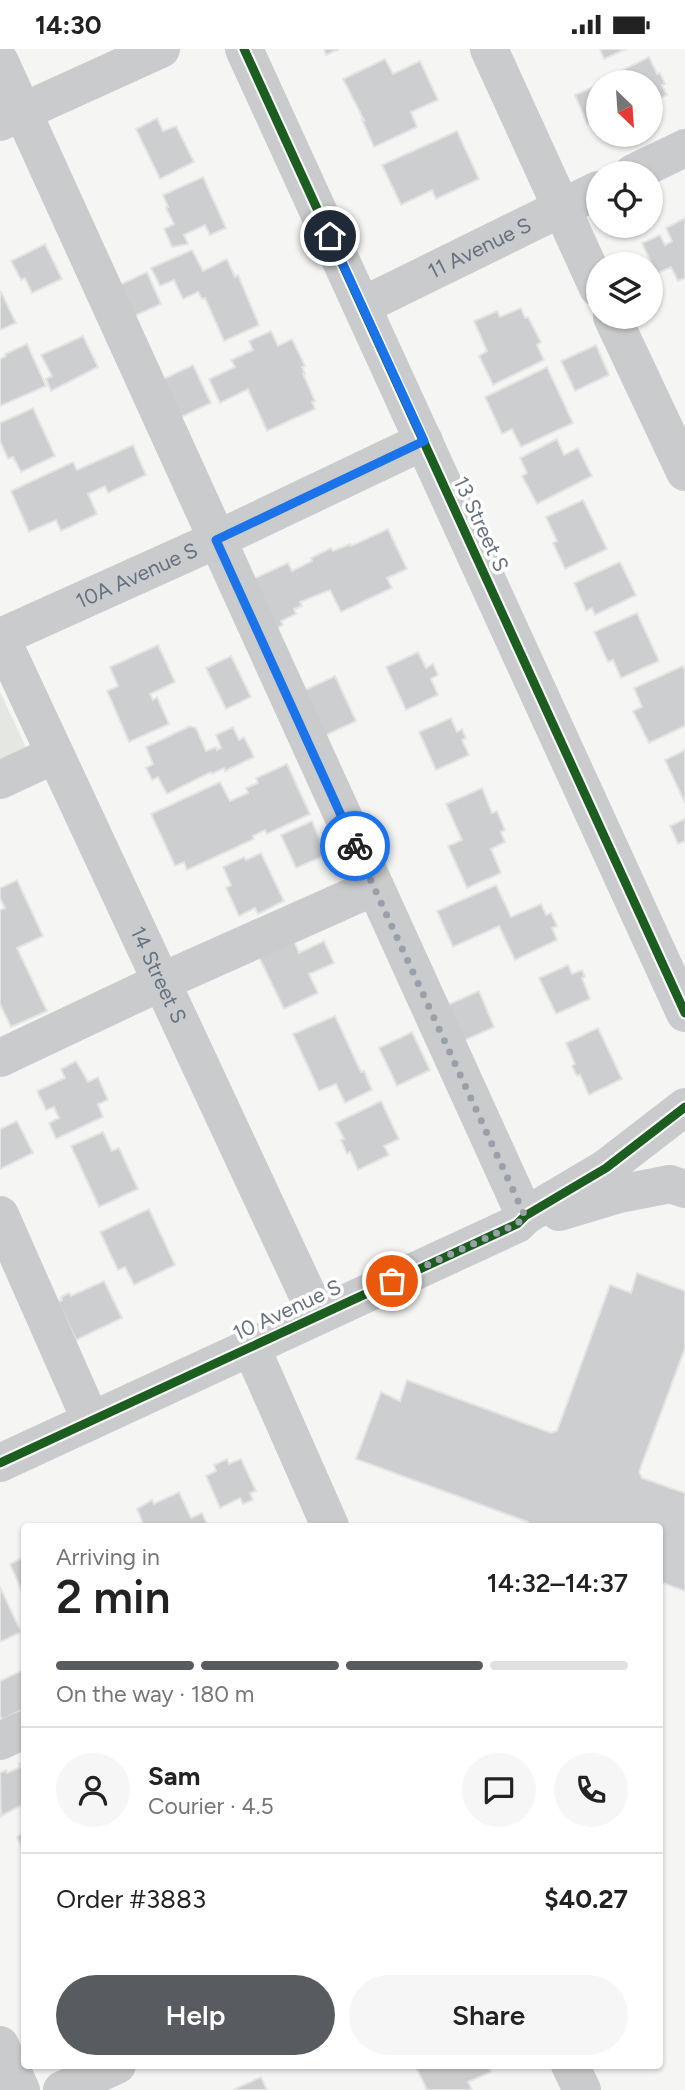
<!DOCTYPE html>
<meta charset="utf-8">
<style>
body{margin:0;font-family:Figtree,sans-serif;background:#f6f6f6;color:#222;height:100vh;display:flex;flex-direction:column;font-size:26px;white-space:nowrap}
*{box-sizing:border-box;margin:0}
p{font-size:23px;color:#767676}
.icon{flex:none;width:38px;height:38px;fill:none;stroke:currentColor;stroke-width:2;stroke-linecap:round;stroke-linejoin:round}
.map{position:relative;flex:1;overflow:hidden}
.sheet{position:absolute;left:21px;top:1474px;width:642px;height:546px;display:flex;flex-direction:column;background:#fff;border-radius:7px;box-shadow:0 2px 5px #0004}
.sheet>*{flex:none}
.needle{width:46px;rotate:155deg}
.tools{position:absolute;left:586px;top:21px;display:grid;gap:14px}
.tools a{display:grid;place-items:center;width:77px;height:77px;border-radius:50%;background:#fff;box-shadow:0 2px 5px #0004;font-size:35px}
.pin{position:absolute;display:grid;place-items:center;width:60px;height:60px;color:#fff;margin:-30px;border:4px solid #fff;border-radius:50%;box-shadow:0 2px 7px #0007}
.courier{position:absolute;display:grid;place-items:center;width:70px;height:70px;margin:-35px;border:5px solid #1a73e8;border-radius:50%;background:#fff;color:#222;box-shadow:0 2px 9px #0007}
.head em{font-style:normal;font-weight:600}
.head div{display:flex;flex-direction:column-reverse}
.head{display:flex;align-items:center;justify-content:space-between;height:119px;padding:0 35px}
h1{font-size:46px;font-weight:600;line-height:52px}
.bar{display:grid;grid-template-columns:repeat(4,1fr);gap:10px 7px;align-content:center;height:84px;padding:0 35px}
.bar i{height:9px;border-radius:5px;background:#e0e0e0}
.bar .on{background:#585b5f}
.bar p{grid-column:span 4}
.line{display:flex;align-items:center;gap:18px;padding:0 35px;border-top:2px solid #e0e0e0}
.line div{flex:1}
.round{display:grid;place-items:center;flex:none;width:74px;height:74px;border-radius:37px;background:#f6f6f6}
.cta{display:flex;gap:14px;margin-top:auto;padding:14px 35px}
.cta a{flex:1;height:80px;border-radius:42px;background:#585b5f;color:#fff;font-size:28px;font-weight:600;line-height:80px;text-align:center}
.cta a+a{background:#f6f6f6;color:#222}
.status{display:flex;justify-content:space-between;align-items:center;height:49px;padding:0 35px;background:#fff;direction:ltr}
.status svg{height:19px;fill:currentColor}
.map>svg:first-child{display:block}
.green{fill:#e4e7e2}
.building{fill:#cdcecf;stroke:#e4e4e4;stroke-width:2}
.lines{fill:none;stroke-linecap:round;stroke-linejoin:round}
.minor{stroke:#cacbcd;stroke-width:38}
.cycleway-casing{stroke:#fff;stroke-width:13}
.cycleway{stroke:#1b5e20;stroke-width:9}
.done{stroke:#99a0a9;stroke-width:7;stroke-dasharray:0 12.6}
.route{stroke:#1a73e8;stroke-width:9}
.labels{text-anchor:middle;stroke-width:7;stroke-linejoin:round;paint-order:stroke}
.street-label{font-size:21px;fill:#677281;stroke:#fff}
</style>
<div class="status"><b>14:30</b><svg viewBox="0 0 49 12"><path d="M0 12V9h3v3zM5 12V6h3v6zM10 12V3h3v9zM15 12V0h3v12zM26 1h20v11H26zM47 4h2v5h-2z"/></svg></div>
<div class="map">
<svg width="685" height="2041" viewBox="0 0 685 2041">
<rect width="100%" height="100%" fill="#f5f5f4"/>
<!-- green -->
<path class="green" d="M0,643L28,703L0,716Z"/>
<!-- building -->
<g class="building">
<path d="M324,0H339L326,6Z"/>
<path d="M600,0H626L604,10Z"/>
<path d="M649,8L657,25L660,24L665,35L662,36L667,46L651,54V33H603L602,31Z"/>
<path d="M385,10L393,25L420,12L438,51L411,63L417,78L374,98L362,71H364L343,30Z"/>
<path d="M598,36V70L587,75L575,46Z"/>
<path d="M157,69L163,82L176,77L194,113L160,130L136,80Z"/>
<path d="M457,82L479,130L436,150L432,141L401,156L382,116Z"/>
<path d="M203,128L226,179L210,186L205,176L184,186L188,195L172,198L164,180L174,175L166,159L168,158L163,146Z"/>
<path d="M685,169V229L678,232L671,218L656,225L642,194L660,186L665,196L672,192L666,179Z"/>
<path d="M45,195L62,230L32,244L25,229L21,231L11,212Z"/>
<path d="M192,201L203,222L227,210L235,228L238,226L259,276L224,292L205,249L202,250L198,243L183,250L174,231L160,237L151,219Z"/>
<path d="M147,223L161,255L128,270L113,239Z"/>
<path d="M1,243L16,274L0,281V244Z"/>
<path d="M521,259L525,269L528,268L541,293L537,296L544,311L493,336L479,307L487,302L474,272L497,262L500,268Z"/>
<path d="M271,282L278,297L292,290L305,317L302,318L305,325H303L315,352L312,353L315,360L267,382L248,340L220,354L209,330L235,318L231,311L253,301L249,292Z"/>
<path d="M83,287L98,318L51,342L46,330L52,327L41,306Z"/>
<path d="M27,295L46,337L0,357V310L6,307L5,305Z"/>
<path d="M596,296L609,326L575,342L561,312Z"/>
<path d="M193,316L211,354L175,371L157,333Z"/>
<path d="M547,318L573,374L521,398L512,380L502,385L485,348Z"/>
<path d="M33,359L55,407L21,423L13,408L8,410L0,392V374Z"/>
<path d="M557,390L564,406L578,399L592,427L537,455L522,427L527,424L520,409Z"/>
<path d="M133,396L146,426L108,444L105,437L88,445L97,465L61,482L56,471L29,483L11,442L73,413L77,421Z"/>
<path d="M583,451L607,500L565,520L553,494L557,492L546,468Z"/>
<path d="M388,480L407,520L387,529L392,539L341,563L330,541L300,553L302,557L294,560L296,565L281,572L283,576L270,583L253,530L288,514L292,522L312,512L311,509L331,499L333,502L350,495L351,497Z"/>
<path d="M620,513L636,546L595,566L592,559L586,562L574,534Z"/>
<path d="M637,564L659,612L621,629L613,611L608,613L594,583Z"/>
<path d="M158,596L175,633L150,645L153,651L157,648L169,675L129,693L107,642L118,637L110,618Z"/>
<path d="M418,603L426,619L433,615L438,626L431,630L438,646L406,661L386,618Z"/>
<path d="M231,607L251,648L226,660L206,619Z"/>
<path d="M683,617L685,622V677L649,694L633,662L642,658L634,639Z"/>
<path d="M335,627L356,672L322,688L301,643Z"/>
<path d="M451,669L457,683L462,680L466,689L462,691L469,706L436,721L419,683Z"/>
<path d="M190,677L196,679L206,702L216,698L217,701L221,699L216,686L233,678L239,691L244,688L254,708L225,722L224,719L212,725L211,723L167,745L158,728L152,731L146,719L153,715L146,698Z"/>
<path d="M685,701V754L665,711Z"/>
<path d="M287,715L310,765L267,785L265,781L253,787L254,790L187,821L184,813L175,817L151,765L220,733L230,752L248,744L246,739L258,734L256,729Z"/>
<path d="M482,739L492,764L497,762L505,781L501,783L505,793L491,800L501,824L467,839L448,797L462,791L446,755Z"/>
<path d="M685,770V792L678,795L670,777Z"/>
<path d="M312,772L326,806L296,819L281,786Z"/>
<path d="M261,804L284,852L258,865L255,859L239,867L226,839L231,836L223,818L244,808L246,811Z"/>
<path d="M17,831L43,887L17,899L47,962L11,978L0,955V861L5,859L0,849V839Z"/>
<path d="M496,836L511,868L541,855L546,866L551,864L557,877L552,879L557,891L515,911L499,877L453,898L437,862Z"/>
<path d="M294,892L299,904L324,892L334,914L309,925L318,944L284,960L259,908Z"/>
<path d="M568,916L572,925L582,921L585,928L582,929L590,950L556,965L539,929Z"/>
<path d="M479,942L494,978L461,993L445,957Z"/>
<path d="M335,967L361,1023L364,1022L372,1041L345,1054L336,1035L319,1042L293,985Z"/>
<path d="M598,979L622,1030L589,1046L580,1026L577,1027L572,1017L575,1015L566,994Z"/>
<path d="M412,983L430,1021L397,1037L379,999Z"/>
<path d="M76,1012L88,1033L98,1028L108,1051L98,1055L103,1068L56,1090L49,1074L59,1069L54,1058L46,1061L37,1042L65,1029L61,1020Z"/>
<path d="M381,1052L399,1090L384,1097L389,1106L358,1121L350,1103L347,1105L341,1091L344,1090L336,1074Z"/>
<path d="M17,1072L33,1104L0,1120V1080Z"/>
<path d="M103,1083L112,1102L119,1099L138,1140L99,1158L71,1097Z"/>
<path d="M149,1160L175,1216L134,1236L125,1218L118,1221L100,1183Z"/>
<path d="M637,1224L685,1242V1299L639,1423L642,1429L685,1444V1542L660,1533V1477H527L528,1473L356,1410L381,1343L400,1352L407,1331L551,1384L557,1382L610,1236L631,1244Z"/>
<path d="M104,1232L122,1269L76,1291L58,1253L62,1251L61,1248L69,1244L71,1247Z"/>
<path d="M227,1410L229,1415L241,1410L256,1442L250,1444L253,1451L243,1455L240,1449L220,1459L206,1427L216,1422L214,1416Z"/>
<path d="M179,1443L191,1469L202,1464L208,1477H144L137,1460L152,1451L154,1455Z"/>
<path d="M24,1508V1547L10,1515Z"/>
<path d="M0,1538L21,1583L0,1593Z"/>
<path d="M21,1622L24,1629V1660L2,1671L0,1666V1632Z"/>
<path d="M24,1712V1755L1,1767L0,1724L6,1721L7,1724L21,1718L19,1715Z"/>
<path d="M24,1784V1803L17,1788Z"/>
<path d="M415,2016H488L491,2023L468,2033L472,2041H427Z"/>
<path d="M261,2028L267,2041H233Z"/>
</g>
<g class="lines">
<!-- minor -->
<g class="minor">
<path d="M244,0L685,964"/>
<path d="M489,0L598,239"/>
<path d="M0,13L525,1167"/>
<path d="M0,73L161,0"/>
<path d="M633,124L685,99"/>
<path id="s1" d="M362,257L598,141"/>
<path d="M612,268L685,423"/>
<path id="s2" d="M0,587L317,1266"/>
<path id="s3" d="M1,588L216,491L424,392"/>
<path d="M0,731L54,706"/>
<path d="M0,1009L161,933L374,838"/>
<path d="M559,1163L619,1145L670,1135L685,1140"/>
<path d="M0,1166L91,1372"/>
<path d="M251,1298L330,1477"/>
<path d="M0,1414L517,1175L525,1167L606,1119L685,1058"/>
<path d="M0,1692L24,1681"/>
<path d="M0,1996L21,2041"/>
<path d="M570,2016L582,2041"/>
<path d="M62,2041L117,2016"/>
</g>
<defs>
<g id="cycleway">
<path d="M244,0L685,964"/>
<path d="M0,1414L517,1175L525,1167L606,1119L685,1058"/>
</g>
</defs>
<!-- cycleway casing -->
<use href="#cycleway" class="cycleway-casing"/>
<!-- cycleway -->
<use href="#cycleway" class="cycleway"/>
</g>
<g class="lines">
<!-- done -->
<path class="done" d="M355,797L525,1167L517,1175L392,1232"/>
<!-- route -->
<path class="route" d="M330,187L424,392L216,491L355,797"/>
</g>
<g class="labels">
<!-- street labels -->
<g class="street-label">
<text dy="7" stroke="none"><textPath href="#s1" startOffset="131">11 Avenue S</textPath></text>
<text transform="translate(481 475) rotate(65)" y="7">13 Street S</text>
<text dy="7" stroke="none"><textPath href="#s3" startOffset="149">10A Avenue S</textPath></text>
<text dy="7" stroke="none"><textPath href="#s2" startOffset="374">14 Street S</textPath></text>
<text transform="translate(287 1261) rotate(-25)" y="7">10 Avenue S</text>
</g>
</g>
</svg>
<div class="tools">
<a><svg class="needle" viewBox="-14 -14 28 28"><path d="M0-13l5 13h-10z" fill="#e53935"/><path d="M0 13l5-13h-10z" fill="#767676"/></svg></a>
<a><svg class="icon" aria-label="locate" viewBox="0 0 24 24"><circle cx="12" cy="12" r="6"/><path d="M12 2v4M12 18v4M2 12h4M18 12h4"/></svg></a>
<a><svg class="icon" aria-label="layers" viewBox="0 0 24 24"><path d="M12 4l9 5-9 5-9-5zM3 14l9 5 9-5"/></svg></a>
</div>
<div class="pin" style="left:392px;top:1232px;background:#ea580c"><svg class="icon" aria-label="bag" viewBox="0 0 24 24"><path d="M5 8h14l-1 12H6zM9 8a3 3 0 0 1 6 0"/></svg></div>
<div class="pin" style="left:330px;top:187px;background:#1f2937"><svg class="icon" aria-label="home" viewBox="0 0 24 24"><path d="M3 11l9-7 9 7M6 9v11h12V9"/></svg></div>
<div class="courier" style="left:355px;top:797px"><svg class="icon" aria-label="bike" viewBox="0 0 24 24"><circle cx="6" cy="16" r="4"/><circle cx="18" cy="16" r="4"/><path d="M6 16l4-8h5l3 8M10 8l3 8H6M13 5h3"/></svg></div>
<section class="sheet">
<div class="head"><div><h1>2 min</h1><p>Arriving in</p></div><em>14:32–14:37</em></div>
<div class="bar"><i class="on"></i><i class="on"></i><i class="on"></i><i></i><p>On the way · 180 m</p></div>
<div class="line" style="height:126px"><a class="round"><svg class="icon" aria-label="person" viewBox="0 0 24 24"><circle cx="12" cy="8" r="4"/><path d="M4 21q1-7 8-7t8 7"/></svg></a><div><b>Sam</b><p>Courier · 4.5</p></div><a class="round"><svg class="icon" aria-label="chat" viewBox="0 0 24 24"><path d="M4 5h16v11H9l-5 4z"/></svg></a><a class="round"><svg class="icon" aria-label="phone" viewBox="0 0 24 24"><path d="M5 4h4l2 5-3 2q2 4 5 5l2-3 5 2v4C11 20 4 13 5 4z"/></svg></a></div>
<div class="line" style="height:91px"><div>Order #3883</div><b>$40.27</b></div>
<div class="cta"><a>Help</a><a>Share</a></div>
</section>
</div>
